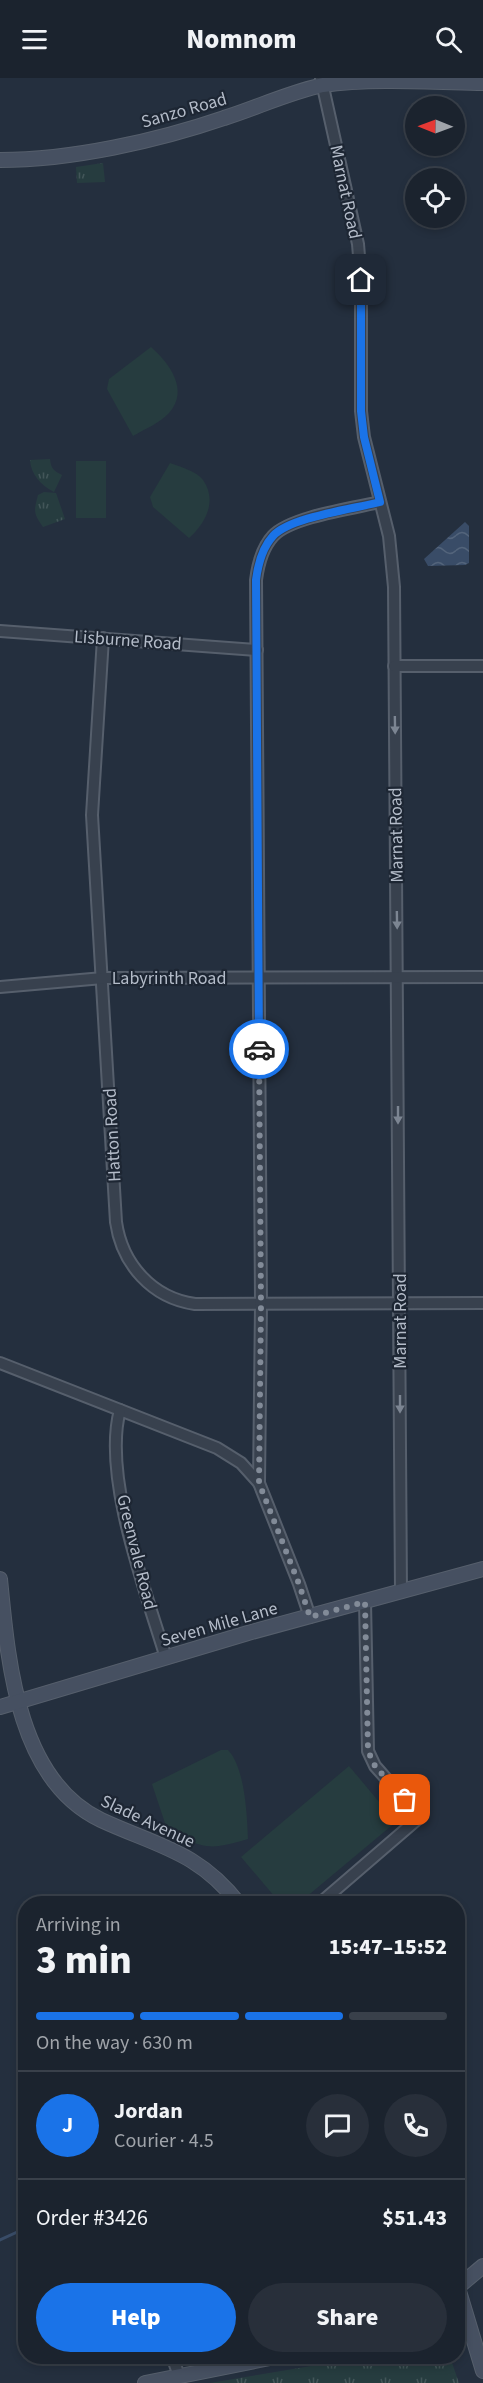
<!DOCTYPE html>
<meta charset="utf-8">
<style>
body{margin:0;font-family:"Source Sans 3",sans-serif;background:#282f3a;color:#f1f3f6;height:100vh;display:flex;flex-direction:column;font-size:22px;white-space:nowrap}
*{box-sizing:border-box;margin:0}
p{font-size:20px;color:#a0a4aa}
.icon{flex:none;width:33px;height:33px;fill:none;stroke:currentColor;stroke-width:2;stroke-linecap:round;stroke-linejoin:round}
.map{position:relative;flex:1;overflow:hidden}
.details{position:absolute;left:18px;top:1818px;width:447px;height:468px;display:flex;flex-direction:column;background:#1b232e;border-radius:24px;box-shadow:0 3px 9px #0003,0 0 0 2px #39404a}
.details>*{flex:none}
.needle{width:39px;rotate:271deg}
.fabs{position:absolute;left:405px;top:18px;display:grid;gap:12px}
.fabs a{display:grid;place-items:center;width:60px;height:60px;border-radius:50%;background:#1b232e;box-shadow:0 3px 9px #0003,0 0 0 2px #39404a;font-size:30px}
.pin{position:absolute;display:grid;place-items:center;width:51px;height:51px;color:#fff;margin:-26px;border-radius:12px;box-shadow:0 3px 9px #0006}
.courier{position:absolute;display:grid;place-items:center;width:60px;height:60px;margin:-30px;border:4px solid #1a73e8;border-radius:50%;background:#fff;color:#222;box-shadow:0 2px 8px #0007}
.summary em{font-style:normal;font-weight:800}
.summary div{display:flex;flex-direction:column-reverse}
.summary{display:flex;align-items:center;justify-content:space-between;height:102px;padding:0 18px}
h1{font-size:39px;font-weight:800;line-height:45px}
.bar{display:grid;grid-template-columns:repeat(4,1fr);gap:9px 6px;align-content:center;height:72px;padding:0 18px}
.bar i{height:8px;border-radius:4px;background:#39404a}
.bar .current{background:#1a73e8}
.bar p{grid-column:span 4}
.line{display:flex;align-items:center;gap:15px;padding:0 18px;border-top:2px solid #39404a}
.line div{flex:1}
.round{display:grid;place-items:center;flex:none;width:63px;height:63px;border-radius:32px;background:#282f3a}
.button{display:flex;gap:12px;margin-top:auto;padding:12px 18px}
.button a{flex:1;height:69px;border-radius:36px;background:#1a73e8;color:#fff;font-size:24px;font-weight:800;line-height:69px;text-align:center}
.button a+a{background:#282f3a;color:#f1f3f6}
header{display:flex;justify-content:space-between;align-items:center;height:78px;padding:0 18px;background:#1b232e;font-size:27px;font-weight:800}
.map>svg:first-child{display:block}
.grass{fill:url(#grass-tufts)}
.pitch{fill:#263c3f}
.water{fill:url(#water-waves)}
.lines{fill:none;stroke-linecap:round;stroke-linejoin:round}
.stream{stroke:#394c67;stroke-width:3}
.street-casing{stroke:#565f6c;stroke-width:14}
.secondary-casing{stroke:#565f6c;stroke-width:16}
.street{stroke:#38414e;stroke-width:10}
.secondary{stroke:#465061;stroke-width:14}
.oneway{fill:#7c8592}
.done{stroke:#828b98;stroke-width:6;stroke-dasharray:0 10.8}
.route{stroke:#1a73e8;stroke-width:8}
.labels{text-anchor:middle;stroke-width:4.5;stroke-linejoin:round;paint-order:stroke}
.street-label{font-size:18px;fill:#b4bcc9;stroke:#1d2633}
</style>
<header><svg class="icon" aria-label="menu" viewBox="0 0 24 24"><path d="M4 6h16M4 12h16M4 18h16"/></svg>Nomnom<svg class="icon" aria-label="search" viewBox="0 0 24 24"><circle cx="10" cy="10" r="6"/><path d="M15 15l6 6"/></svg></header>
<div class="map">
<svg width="483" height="2305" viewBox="0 0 483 2305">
<defs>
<pattern id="grass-tufts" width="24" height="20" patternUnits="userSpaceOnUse" patternTransform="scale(1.5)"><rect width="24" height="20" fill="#263c3f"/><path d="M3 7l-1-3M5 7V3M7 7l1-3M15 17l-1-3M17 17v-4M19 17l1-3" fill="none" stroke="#435659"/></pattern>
<pattern id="water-waves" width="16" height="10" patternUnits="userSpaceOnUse" patternTransform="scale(1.5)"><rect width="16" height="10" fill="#394c67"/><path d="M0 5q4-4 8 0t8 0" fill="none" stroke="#53647b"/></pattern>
</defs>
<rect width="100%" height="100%" fill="#242f3e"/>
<!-- grass -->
<g class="grass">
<path d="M103,85L105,104L77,105L76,89Z"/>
<path d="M50,381C51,391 54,393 62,397L54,414C41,407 31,397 30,382Z"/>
<path d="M44,414L56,415L65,441L43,449C33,435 34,433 38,417Z"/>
<path d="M353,2278L450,2279L459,2305H210L329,2285Z"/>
</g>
<!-- pitch -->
<g class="pitch">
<path d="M151,269C169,285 190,312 169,335C160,345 145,351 133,358L107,311L109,301Z"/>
<path d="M106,383V440H76V383Z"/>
<path d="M170,385C181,389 196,393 203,402C218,423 205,446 189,460L153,429L150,419Z"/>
<path d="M221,1672H228C245,1690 247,1736 248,1761C207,1773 204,1771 167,1751L152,1706Z"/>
<path d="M349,1688L396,1744L299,1825H280L241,1779Z"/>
</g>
<!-- water -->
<path class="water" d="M465,444L469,448V485L465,487L428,488L424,481Z"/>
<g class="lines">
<!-- stream -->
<path class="stream" d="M0,2162L26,2150"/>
<defs>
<g id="street">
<path d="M321,0L358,166L361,202V333L364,359L389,458L394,509L401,1514"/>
<path d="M0,553L257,572"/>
<path d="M103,560L92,737L116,1144C122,1186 152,1220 195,1226L483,1225"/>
<path d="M394,588H483"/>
<path d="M0,909L103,900L483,899"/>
<path d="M0,1285L217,1370L241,1385L259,1405"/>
<path d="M120,1332C102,1398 146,1514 166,1580"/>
<path d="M310,1539L299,1506L259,1405L261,1226L256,502C258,486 262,470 273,458C290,439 354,430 380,424"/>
<path d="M319,1826L420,1739L375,1688L368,1673L365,1524"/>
<path d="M172,2278L179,2298"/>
</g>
<g id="secondary">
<path d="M0,82C71,82 157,63 224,40C256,30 290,14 323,7C371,0 434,4 483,5"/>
<path d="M0,1501C8,1583 17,1702 101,1742C157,1768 198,1773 239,1826"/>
<path d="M0,1629L248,1555L483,1491"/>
<path d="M458,2209L483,2188"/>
<path d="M458,2210L483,2293"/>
<path d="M145,2305L280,2278"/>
</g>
</defs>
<!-- street casing -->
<use href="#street" class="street-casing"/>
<!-- secondary casing -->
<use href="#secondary" class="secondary-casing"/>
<!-- street -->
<use href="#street" class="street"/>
<!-- secondary -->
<use href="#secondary" class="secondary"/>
</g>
<!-- one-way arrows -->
<defs><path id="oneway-solid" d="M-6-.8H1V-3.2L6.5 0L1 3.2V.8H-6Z" transform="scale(1.5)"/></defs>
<g class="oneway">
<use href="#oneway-solid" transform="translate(395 647) rotate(89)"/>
<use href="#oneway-solid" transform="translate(397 842) rotate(89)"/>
<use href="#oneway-solid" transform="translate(398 1037) rotate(90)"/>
<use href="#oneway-solid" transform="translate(400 1326) rotate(90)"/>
</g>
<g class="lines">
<!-- done -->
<path class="done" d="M259,971L261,1226L259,1405L299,1506L310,1539L365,1524L368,1673L375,1688L405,1722"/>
<!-- route -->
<path class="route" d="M259,971L256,502C258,486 262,470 273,458C290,439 354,431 380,424L364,359L361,333V202"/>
</g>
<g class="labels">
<!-- street labels -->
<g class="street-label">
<text transform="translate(184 32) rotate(-16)" y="6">Sanzo Road</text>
<text transform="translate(346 114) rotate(78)" y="6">Marnat Road</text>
<text transform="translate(128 562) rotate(4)" y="6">Lisburne Road</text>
<text transform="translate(396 757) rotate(-91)" y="6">Marnat Road</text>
<text x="169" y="906">Labyrinth Road</text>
<text transform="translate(112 1057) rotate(-93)" y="6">Hatton Road</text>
<text transform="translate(400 1243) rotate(-90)" y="6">Marnat Road</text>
<text transform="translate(137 1474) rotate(76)" y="6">Greenvale Road</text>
<text transform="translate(219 1546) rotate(-16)" y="6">Seven Mile Lane</text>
<text transform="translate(148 1743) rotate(25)" y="6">Slade Avenue</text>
</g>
</g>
</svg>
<div class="fabs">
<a><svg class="needle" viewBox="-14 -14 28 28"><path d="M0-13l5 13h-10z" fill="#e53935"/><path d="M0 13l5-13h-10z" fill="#a0a4aa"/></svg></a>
<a><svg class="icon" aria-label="locate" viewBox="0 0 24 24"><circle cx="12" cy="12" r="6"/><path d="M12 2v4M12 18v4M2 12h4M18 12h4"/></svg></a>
</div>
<div class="pin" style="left:405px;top:1722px;background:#ea580c"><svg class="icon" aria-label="bag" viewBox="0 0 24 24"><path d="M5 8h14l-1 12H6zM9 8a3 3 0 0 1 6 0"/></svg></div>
<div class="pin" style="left:361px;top:202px;background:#1f2937"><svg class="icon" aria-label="home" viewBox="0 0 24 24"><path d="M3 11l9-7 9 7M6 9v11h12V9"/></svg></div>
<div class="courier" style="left:259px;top:971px"><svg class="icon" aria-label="car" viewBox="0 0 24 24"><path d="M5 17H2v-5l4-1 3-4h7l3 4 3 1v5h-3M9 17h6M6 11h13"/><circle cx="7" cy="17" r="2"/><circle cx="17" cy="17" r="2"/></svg></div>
<section class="details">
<div class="summary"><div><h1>3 min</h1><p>Arriving in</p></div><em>15:47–15:52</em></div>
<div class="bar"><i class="current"></i><i class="current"></i><i class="current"></i><i></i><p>On the way · 630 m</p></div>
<div class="line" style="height:108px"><b class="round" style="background:#1a73e8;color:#fff">J</b><div><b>Jordan</b><p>Courier · 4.5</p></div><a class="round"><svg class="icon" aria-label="chat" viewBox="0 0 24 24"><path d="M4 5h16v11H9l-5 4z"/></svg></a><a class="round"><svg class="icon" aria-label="phone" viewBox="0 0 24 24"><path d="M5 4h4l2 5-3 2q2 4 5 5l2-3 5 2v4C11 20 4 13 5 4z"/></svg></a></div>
<div class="line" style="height:78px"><div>Order #3426</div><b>$51.43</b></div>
<div class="button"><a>Help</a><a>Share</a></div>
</section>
</div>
